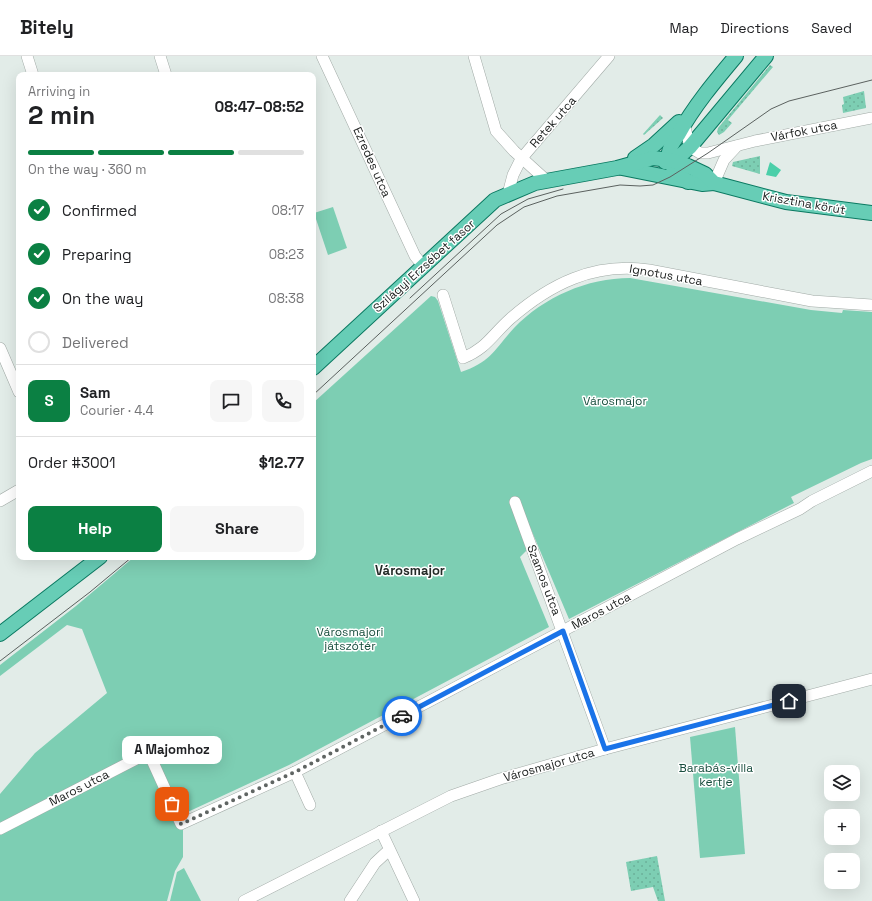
<!DOCTYPE html>
<meta charset="utf-8">
<style>
body{margin:0;font-family:"Space Grotesk",sans-serif;background:#f6f6f6;color:#202124;height:100vh;display:flex;flex-direction:column;font-size:15px;white-space:nowrap}
*{box-sizing:border-box;margin:0}
p{font-size:13px;color:#757577}
.icon{flex:none;width:22px;height:22px;fill:none;stroke:currentColor;stroke-width:2;stroke-linecap:round;stroke-linejoin:round}
.map{position:relative;flex:1;overflow:hidden}
.side{position:absolute;left:16px;top:16px;width:300px;height:488px;display:flex;flex-direction:column;background:#fff;border-radius:8px;box-shadow:0 4px 16px #0002}
.side>*{flex:none}
.buttons{position:absolute;left:824px;top:709px;display:grid;gap:8px}
.buttons a{display:grid;place-items:center;width:36px;height:36px;border-radius:8px;background:#fff;box-shadow:0 4px 16px #0002;font-size:20px}
.pin{position:absolute;display:grid;place-items:center;width:34px;height:34px;color:#fff;margin:-17px;border-radius:8px;box-shadow:0 2px 6px #0006}
.courier{position:absolute;display:grid;place-items:center;width:40px;height:40px;margin:-20px;border:3px solid #1a73e8;border-radius:50%;background:#fff;color:#222;box-shadow:0 1px 5px #0007}
.bubble{position:absolute;height:28px;border-radius:8px;background:#fff;box-shadow:0 4px 16px #0002;font-size:13px;font-weight:700;line-height:28px;text-align:center}
.head em{font-style:normal;font-weight:700}
.head div{display:flex;flex-direction:column-reverse}
.head{display:flex;align-items:center;justify-content:space-between;height:68px;padding:0 12px}
h1{font-size:26px;font-weight:700;line-height:30px}
.bar{display:grid;grid-template-columns:repeat(4,1fr);gap:6px 4px;align-content:center;height:48px;padding:0 12px}
.bar i{height:5px;border-radius:3px;background:#e0e0e0}
.bar .on{background:#0b8043}
.bar p{grid-column:span 4}
.line{display:flex;align-items:center;gap:10px;padding:0 12px;border-top:1px solid #e0e0e0}
.line div{flex:1}
.round{display:grid;place-items:center;flex:none;width:42px;height:42px;border-radius:8px;background:#f6f6f6}
ol{padding:0 12px;list-style:none}
li{display:flex;align-items:center;gap:12px;height:44px}
li p{margin-inline-start:auto}
li .icon{padding:4px;border-radius:50%;background:#0b8043;color:#fff;stroke-width:4}
li:last-child{color:#757577}
li i{width:22px;height:22px;border:2px solid #e0e0e0;border-radius:50%}
.action{display:flex;gap:8px;margin-top:auto;padding:8px 12px}
.action a{flex:1;height:46px;border-radius:8px;background:#0b8043;color:#fff;font-size:16px;font-weight:700;line-height:46px;text-align:center}
.action a+a{background:#f6f6f6;color:#202124}
header{display:flex;align-items:center;gap:24px;box-sizing:border-box;height:56px;padding:0 20px;background:#fff;border-bottom:1px solid #e0e0e0}
header strong{font-size:19px}
nav{display:flex;gap:22px;margin-inline-start:auto;font-size:14px}
.map>svg:first-child{display:block}
.grass{fill:url(#grass-dots)}
.green{fill:#7dceb3}
.water{fill:#4bcfa9}
.lines{fill:none;stroke-linecap:round;stroke-linejoin:round}
.minor-casing{stroke:#a1aaa6;stroke-width:12}
.major-casing{stroke:#0a7961;stroke-width:16}
.minor{stroke:#fff;stroke-width:11}
.major{stroke:#67cdb6;stroke-width:14}
.tram{stroke:#5b615f;stroke-width:1}
.done{stroke:#606563;stroke-width:4;stroke-dasharray:0 7.2}
.route{stroke:#1a73e8;stroke-width:5}
.labels{text-anchor:middle;stroke-width:3;stroke-linejoin:round;paint-order:stroke}
.street-label{font-size:12px;fill:#1a1d1c;stroke:#fff}
.park-label{font-size:12px;fill:#184e3e;stroke:#fff}
.neighbourhood-label{font-size:13px;font-weight:bold;fill:#242b28;stroke:#fff}
</style>
<header>
<strong>Bitely</strong>
<nav><a>Map</a><a>Directions</a><a>Saved</a></nav>
</header>
<div class="map">
<svg width="872" height="845" viewBox="0 0 872 845">
<defs>
<pattern id="grass-dots" width="8" height="8" patternUnits="userSpaceOnUse"><rect width="8" height="8" fill="#7dceb3"/><path d="M2 2h.1M6 6h.1" fill="none" stroke="#6bb099" stroke-width="1.8" stroke-linecap="round"/></pattern>
</defs>
<rect width="100%" height="100%" fill="#e2ece8"/>
<!-- grass -->
<g class="grass">
<path d="M770,9L773,11L728,64L732,67L724,76L719,79L717,76L718,72Z"/>
<path d="M864,35L866,52L843,57L842,49L844,48L843,41Z"/>
<path d="M660,59L663,62L644,79L643,78Z"/>
<path d="M760,100V118L732,110L733,106Z"/>
<path d="M657,800L665,845H658L653,831L631,835L626,806Z"/>
</g>
<!-- green -->
<g class="green">
<path d="M333,151L347,192L328,199L314,157Z"/>
<path d="M630,222L811,254L842,257L843,254L872,256V403L861,407L791,441L794,447L569,563L530,471L527,494L520,501L549,571L289,709L179,760L183,774V801L175,815L167,845H0V738L35,697L107,637L82,573L67,569L0,620V609L76,550L134,501H313V347L431,240L435,241L438,245L461,316C491,306 494,294 514,272C544,241 587,222 630,222Z"/>
<path d="M735,671L745,798L700,802L690,681Z"/>
<path d="M184,812L201,845H170L177,816Z"/>
</g>
<!-- water -->
<path class="water" d="M770,106L781,114L776,121L766,119Z"/>
<g class="lines">
<defs>
<g id="minor">
<path d="M27,0L33,19"/>
<path d="M160,0L166,19"/>
<path d="M322,0L415,200L424,211"/>
<path d="M474,0L496,75L514,95L546,124"/>
<path d="M684,68L690,91L700,97H708L755,85L872,62"/>
<path d="M714,127L724,104L737,90"/>
<path d="M508,138L513,119L521,103L609,0"/>
<path d="M443,239L463,302C487,292 492,279 510,263C550,228 594,206 649,214L812,245L872,249"/>
<path d="M0,292L19,336"/>
<path d="M0,445L19,434"/>
<path d="M515,446L605,693"/>
<path d="M295,716L310,749"/>
<path d="M0,773L144,699L151,702L181,768L295,716L737,483L800,453L812,445L872,415"/>
<path d="M381,775L414,845"/>
<path d="M244,845L451,740L500,723L605,693L872,623"/>
<path d="M350,845L375,807L389,794"/>
</g>
<g id="major">
<path d="M635,102L654,89L679,66"/>
<path d="M665,106L681,99L690,91L766,0"/>
<path d="M622,112L702,128L714,127"/>
<path d="M688,126C679,118 667,109 669,96C670,90 675,84 678,79C694,50 715,25 736,0"/>
<path d="M313,312L495,144L535,127L617,112L653,102L670,104L688,110L705,118L714,127L786,146L872,157"/>
<path d="M0,578L100,501"/>
</g>
</defs>
<!-- minor casing -->
<use href="#minor" class="minor-casing"/>
<!-- major casing -->
<use href="#major" class="major-casing"/>
<!-- minor -->
<use href="#minor" class="minor"/>
<!-- major -->
<use href="#major" class="major"/>
<!-- tram -->
<g class="tram">
<path d="M410,242L501,158L528,143L563,133"/>
<path d="M313,339L497,169L524,151L557,140L620,129L640,130L653,129L670,121L708,97L771,53L789,45L872,24"/>
<path d="M0,605L90,536L132,501"/>
</g>
</g>
<g class="lines">
<!-- done -->
<path class="done" d="M172,748L181,768L295,716L402,660"/>
<!-- route -->
<path class="route" d="M402,660L563,575L605,693L789,645"/>
</g>
<g class="labels">
<!-- street labels -->
<g class="street-label">
<text transform="translate(553 66) rotate(-49)" y="4">Retek utca</text>
<text transform="translate(804 75) rotate(-11)" y="4">Várfok utca</text>
<text transform="translate(372 106) rotate(66)" y="4">Ezredes utca</text>
<text transform="translate(804 147) rotate(10)" y="4">Krisztina körút</text>
<text transform="translate(424 210) rotate(-42)" y="4">Szilágyi Erzsébet fasor</text>
<text transform="translate(666 219) rotate(10)" y="4">Ignotus utca</text>
<text transform="translate(544 524) rotate(69)" y="4">Szamos utca</text>
<text transform="translate(601 555) rotate(-28)" y="4">Maros utca</text>
<text transform="translate(549 709) rotate(-16)" y="4">Városmajor utca</text>
<text transform="translate(79 732) rotate(-27)" y="4">Maros utca</text>
</g>
<!-- park labels -->
<g class="park-label">
<text x="615" y="349">Városmajor</text>
<text x="350" y="580">Városmajori<tspan x="350" dy="14">játszótér</tspan></text>
<text x="716" y="716">Barabás-villa<tspan x="716" dy="14">kertje</tspan></text>
</g>
<!-- neighbourhood labels -->
<g class="neighbourhood-label">
<text x="410" y="519">Városmajor</text>
</g>
</g>
</svg>
<div class="buttons">
<a><svg class="icon" aria-label="layers" viewBox="0 0 24 24"><path d="M12 4l9 5-9 5-9-5zM3 14l9 5 9-5"/></svg></a>
<a>+</a>
<a>−</a>
</div>
<div class="pin" style="left:172px;top:748px;background:#ea580c"><svg class="icon" aria-label="bag" viewBox="0 0 24 24"><path d="M5 8h14l-1 12H6zM9 8a3 3 0 0 1 6 0"/></svg></div>
<div class="pin" style="left:789px;top:645px;background:#1f2937"><svg class="icon" aria-label="home" viewBox="0 0 24 24"><path d="M3 11l9-7 9 7M6 9v11h12V9"/></svg></div>
<div class="courier" style="left:402px;top:660px"><svg class="icon" aria-label="car" viewBox="0 0 24 24"><path d="M5 17H2v-5l4-1 3-4h7l3 4 3 1v5h-3M9 17h6M6 11h13"/><circle cx="7" cy="17" r="2"/><circle cx="17" cy="17" r="2"/></svg></div>
<div class="bubble" style="left:122px;top:680px;width:100px">A Majomhoz</div>
<section class="side">
<div class="head"><div><h1>2 min</h1><p>Arriving in</p></div><em>08:47–08:52</em></div>
<div class="bar"><i class="on"></i><i class="on"></i><i class="on"></i><i></i><p>On the way · 360 m</p></div>
<ol>
<li><svg class="icon" aria-label="check" viewBox="0 0 24 24"><path d="M5 12l5 5 9-10"/></svg>Confirmed<p>08:17</p></li>
<li><svg class="icon" aria-label="check" viewBox="0 0 24 24"><path d="M5 12l5 5 9-10"/></svg>Preparing<p>08:23</p></li>
<li><svg class="icon" aria-label="check" viewBox="0 0 24 24"><path d="M5 12l5 5 9-10"/></svg>On the way<p>08:38</p></li>
<li><i></i>Delivered</li>
</ol>
<div class="line" style="height:72px"><b class="round" style="background:#0b8043;color:#fff">S</b><div><b>Sam</b><p>Courier · 4.4</p></div><a class="round"><svg class="icon" aria-label="chat" viewBox="0 0 24 24"><path d="M4 5h16v11H9l-5 4z"/></svg></a><a class="round"><svg class="icon" aria-label="phone" viewBox="0 0 24 24"><path d="M5 4h4l2 5-3 2q2 4 5 5l2-3 5 2v4C11 20 4 13 5 4z"/></svg></a></div>
<div class="line" style="height:52px"><div>Order #3001</div><b>$12.77</b></div>
<div class="action"><a>Help</a><a>Share</a></div>
</section>
</div>
